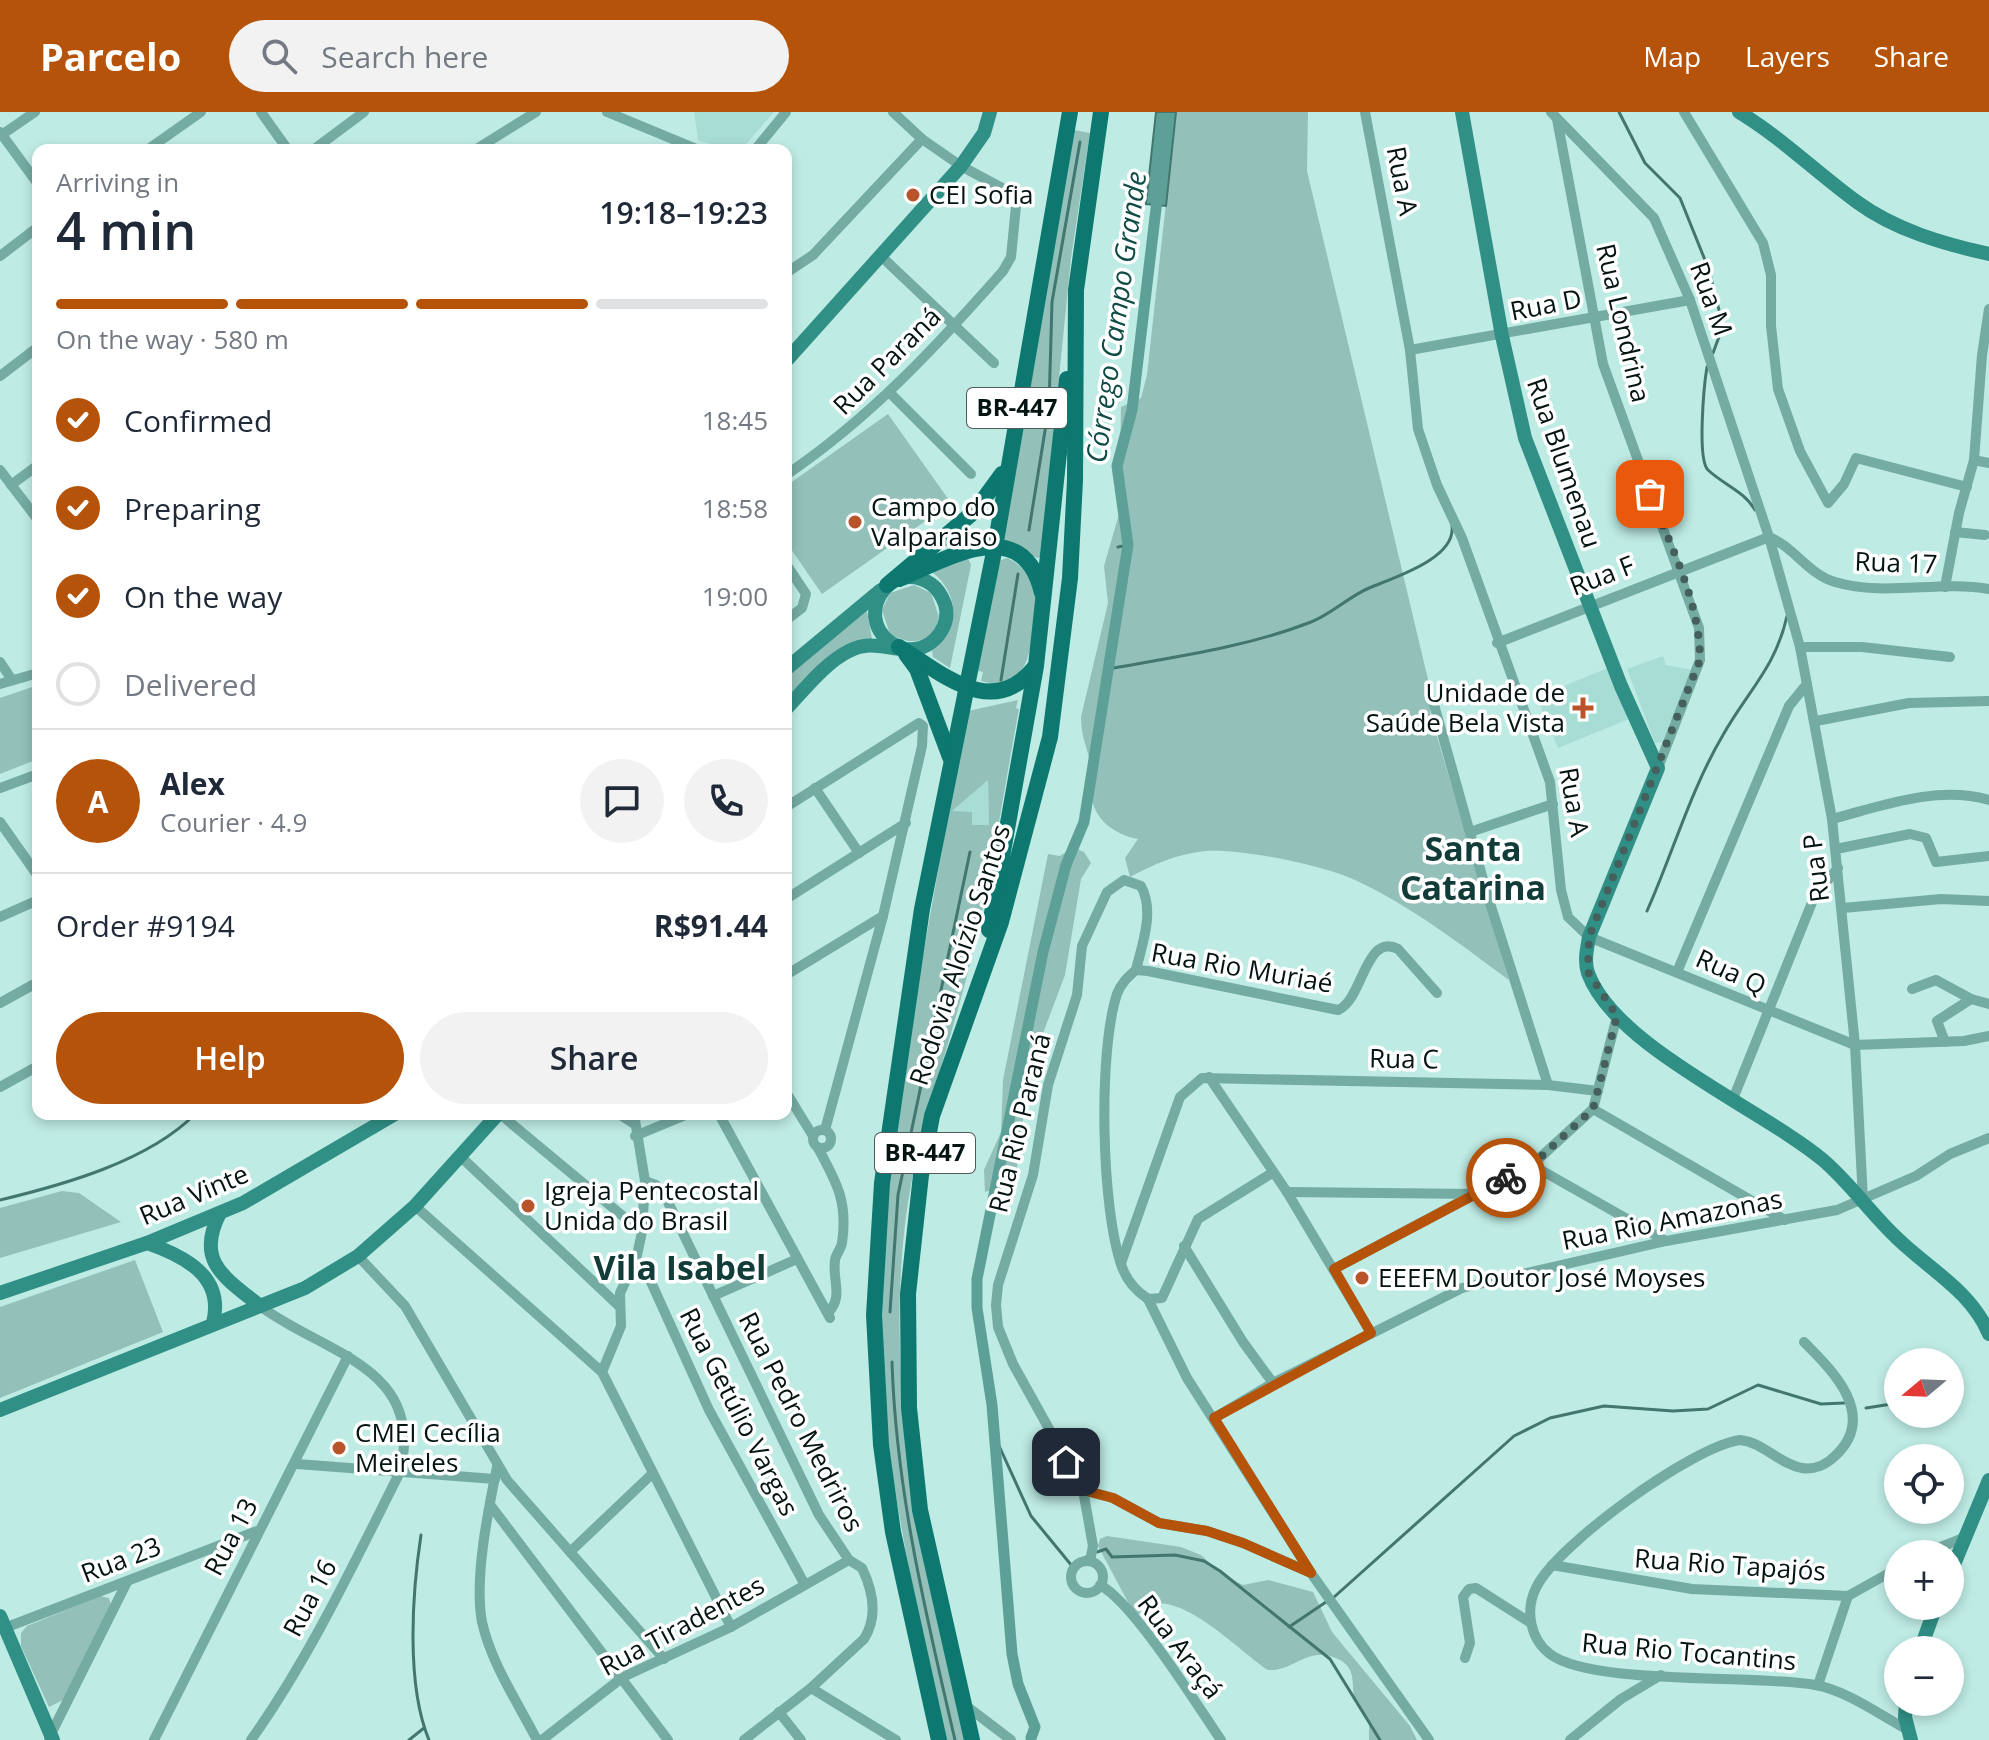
<!DOCTYPE html>
<meta charset="utf-8">
<style>
body{margin:0;font-family:"Open Sans",sans-serif;background:#f2f2f3;color:#1f2937;height:100vh;display:flex;flex-direction:column;font-size:30px;white-space:nowrap}
*{box-sizing:border-box;margin:0}
p{font-size:26px;color:#747a83}
.icon{flex:none;width:44px;height:44px;fill:none;stroke:currentColor;stroke-width:2;stroke-linecap:round;stroke-linejoin:round}
.map{position:relative;flex:1;overflow:hidden}
.side{position:absolute;left:32px;top:32px;width:760px;height:976px;display:flex;flex-direction:column;background:#fff;border-radius:16px;box-shadow:0 4px 12px #0003}
.side>*{flex:none}
.needle{width:52px;rotate:251deg}
.tools{position:absolute;left:1884px;top:1236px;display:grid;gap:16px}
.tools a{display:grid;place-items:center;width:80px;height:80px;border-radius:50%;background:#fff;box-shadow:0 4px 12px #0003;font-size:40px}
.pin{position:absolute;display:grid;place-items:center;width:68px;height:68px;color:#fff;margin:-34px;border-radius:16px;box-shadow:0 4px 12px #0006}
.courier{position:absolute;display:grid;place-items:center;width:80px;height:80px;margin:-40px;border:6px solid #b45309;border-radius:50%;background:#fff;color:#222;box-shadow:0 2px 10px #0007}
.summary em{font-style:normal;font-weight:600}
.summary div{display:flex;flex-direction:column-reverse}
.summary{display:flex;align-items:center;justify-content:space-between;height:136px;padding:0 24px}
h1{font-size:52px;font-weight:600;line-height:60px}
.bar{display:grid;grid-template-columns:repeat(4,1fr);gap:12px 8px;align-content:center;height:96px;padding:0 24px}
.bar i{height:10px;border-radius:6px;background:#e0e1e3}
.bar .current{background:#b45309}
.bar p{grid-column:span 4}
.line{display:flex;align-items:center;gap:20px;padding:0 24px;border-top:2px solid #e0e1e3}
.line div{flex:1}
.round{display:grid;place-items:center;flex:none;width:84px;height:84px;border-radius:42px;background:#f2f2f3}
ol{padding:0 24px;list-style:none}
li{display:flex;align-items:center;gap:24px;height:88px}
li p{margin-inline-start:auto}
li .icon{padding:8px;border-radius:50%;background:#b45309;color:#fff;stroke-width:4}
li:last-child{color:#747a83}
li i{width:44px;height:44px;border:4px solid #e0e1e3;border-radius:50%}
.primary-button{display:flex;gap:16px;margin-top:auto;padding:16px 24px}
.primary-button a{flex:1;height:92px;border-radius:48px;background:#b45309;color:#fff;font-size:32px;font-weight:600;line-height:92px;text-align:center}
.primary-button a+a{background:#f2f2f3;color:#1f2937}
header{display:flex;align-items:center;gap:48px;box-sizing:border-box;height:112px;padding:0 40px;background:#b45309;color:#fff}
header strong{font-size:38px}
nav{display:flex;gap:44px;margin-inline-start:auto;font-size:28px}
.search{width:560px;height:72px;background:#f2f2f3;display:flex;align-items:center;gap:20px;box-sizing:border-box;padding:0 28px;border-radius:44px;color:#747a83;font-size:30px}
.map>svg:first-child{display:block}
.built{fill:#a8ddd6}
.green{fill:#93c1ba;fill-rule:evenodd}
.water{fill:#5da097;stroke:#42766f;stroke-width:2}
.lines{fill:none;stroke-linecap:round;stroke-linejoin:round}
.stream{stroke:#42766f;stroke-width:3}
.canal{stroke:#5da097;stroke-width:11}
.street{stroke:#74aba3;stroke-width:10}
.secondary{stroke:#319086;stroke-width:14}
.primary{stroke:#0c786f;stroke-width:16}
.done{stroke:#455f5c;stroke-width:8;stroke-dasharray:0 14.4}
.route{stroke:#b45309;stroke-width:10}
.poi-dot{fill:#b95329;stroke:#fff;stroke-width:3}
.labels{text-anchor:middle;stroke-width:7;stroke-linejoin:round;paint-order:stroke}
.shield{fill:#fff;stroke:#4f5a59;stroke-width:2}
.shield-label{font-size:24px;font-weight:bold;fill:#041412}
.street-label{font-size:26px;fill:#041412;stroke:#fff}
.poi-label{font-size:26px;fill:#041412;stroke:#fff;text-anchor:start}
.water-label{font-size:28px;font-style:italic;fill:#0f4c46;stroke:#fff}
.district-label{font-size:34px;font-weight:bold;fill:#123c38;stroke:#fff}
</style>
<header>
<strong>Parcelo</strong>
<div class="search"><svg class="icon" aria-label="search" viewBox="0 0 24 24"><circle cx="10" cy="10" r="6"/><path d="M15 15l6 6"/></svg>Search here</div>
<nav><a>Map</a><a>Layers</a><a>Share</a></nav>
</header>
<div class="map">
<svg width="1989" height="1628" viewBox="0 0 1989 1628">
<rect width="100%" height="100%" fill="#beebe4"/>
<!-- built -->
<g class="built">
<path d="M694,0H774L741,38H728L698,28Z"/>
<path d="M1663,544L1666,553L1692,558L1662,630L1655,631L1627,557Z"/>
<path d="M1608,556L1629,607L1558,636L1537,585Z"/>
<path d="M988,667L989,714H972L951,700Z"/>
</g>
<!-- green -->
<g class="green">
<path d="M1176,0H1308L1307,59L1431,580L1430,601L1509,868C1460,832 1411,794 1355,768C1324,753 1239,736 1205,739C1178,742 1154,752 1130,765L1125,746L1138,727C1115,723 1093,707 1091,682C1089,671 1092,660 1090,649C1086,633 1081,622 1081,605L1108,491L1104,454L1119,402L1121,295L1141,286L1147,263Z"/>
<path d="M1074,18L1090,21L1071,146L1041,445L1037,446L1003,427Z"/>
<path d="M888,302L951,391L822,482L786,430V374Z"/>
<path d="M967,444L971,453L950,556L933,545L932,539C961,518 960,482 932,460Z"/>
<path d="M1007,446C1016,450 1026,457 1031,466C1041,484 1033,550 1018,563C1010,569 997,572 988,576L989,571L981,569L983,560L978,559L998,449Z"/>
<path d="M914,473L931,481L939,505C933,531 911,535 890,522L882,498L890,481Z"/>
<path d="M867,499L872,527L786,589V564Z"/>
<path d="M38,573V647L0,662V586Z"/>
<path d="M1018,588L1016,596L1019,597C1003,682 991,768 970,852C950,934 919,1013 907,1097C882,1277 924,1454 965,1628H946C919,1507 891,1388 882,1264C875,1168 889,1070 902,975C921,848 944,724 968,599ZM988,668L989,713H972V700L952,699Z"/>
<path d="M1073,735L1084,740L1091,751L1081,767L1065,863L1037,937L1018,1033L1017,1059L997,1076L985,1080L984,1058L1001,1020L1003,968L1048,742L1060,744Z"/>
<path d="M62,1079L79,1081L121,1110L0,1146V1096Z"/>
<path d="M135,1148L163,1220L0,1286V1195Z"/>
<path d="M1107,1424L1181,1435L1201,1443L1223,1463L1243,1473L1268,1468L1313,1480L1332,1520L1410,1614L1417,1628H1369V1607C1365,1603 1360,1598 1357,1593C1349,1578 1359,1558 1340,1548C1309,1531 1294,1560 1268,1558C1240,1540 1184,1480 1148,1493C1142,1495 1141,1501 1136,1505L1098,1434L1100,1427Z"/>
<path d="M100,1484L109,1486L111,1493L63,1588L49,1595L21,1534V1521L27,1514Z"/>
</g>
<!-- water -->
<path class="water" d="M1156,0H1176L1166,94L1146,92Z"/>
<g class="lines">
<!-- stream -->
<g class="stream">
<path d="M1619,0L1645,51L1680,86L1709,158L1723,214L1713,241"/>
<path d="M1707,255C1704,273 1697,347 1708,358C1724,373 1744,379 1755,398"/>
<path d="M1029,418L1049,294L1052,190L1080,30"/>
<path d="M1118,435L1128,433"/>
<path d="M1108,557C1175,545 1247,535 1311,510C1332,502 1348,485 1369,476C1392,466 1456,447 1452,414"/>
<path d="M1001,568L1018,462"/>
<path d="M1647,799C1673,741 1690,679 1723,623C1747,580 1776,555 1787,504"/>
<path d="M0,1088C63,1073 149,1049 195,1002"/>
<path d="M890,1200L898,1083L970,740"/>
<path d="M892,1250C896,1379 926,1503 955,1628"/>
<path d="M1866,1296L1898,1291"/>
<path d="M995,1325L1031,1404L1072,1454L1086,1445"/>
<path d="M421,1423C412,1482 406,1573 429,1628"/>
<path d="M1097,1440L1106,1437L1112,1445L1175,1443L1204,1449L1220,1459L1330,1547L1380,1628"/>
<path d="M1333,1486L1514,1324L1550,1306L1604,1294L1673,1299L1708,1297L1758,1273L1821,1292L1844,1291"/>
<path d="M1289,1515L1326,1490"/>
<path d="M409,1628L424,1616"/>
</g>
<!-- canal -->
<path class="canal" d="M1031,1626L1035,1615L1018,1572L1012,1542L992,1293L977,1196V1167L1043,840L1066,753L1084,710L1128,433L1117,354L1132,298L1158,80"/>
<!-- street -->
<g class="street">
<path d="M261,0L288,38"/>
<path d="M607,0L699,38"/>
<path d="M1365,0L1410,238L1418,317L1437,373L1462,426L1550,670L1561,778L1568,805L1589,825L1855,933L1964,929L1989,924"/>
<path d="M1551,0L1654,106L1690,188L1769,425L1800,535L1832,707L1855,933L1863,1088"/>
<path d="M1684,0L1763,131L1771,163V214L1778,277L1800,339L1828,391L1844,372L1856,346L1967,375"/>
<path d="M1557,7L1603,252L1699,516L1700,548L1658,656"/>
<path d="M0,20L38,72"/>
<path d="M0,24L35,0"/>
<path d="M147,38L201,0"/>
<path d="M313,38L364,0"/>
<path d="M475,38L536,0"/>
<path d="M755,38L786,0"/>
<path d="M0,144L38,115"/>
<path d="M882,145L994,251"/>
<path d="M786,161L813,143L922,27"/>
<path d="M1410,238L1690,188"/>
<path d="M0,264L38,235"/>
<path d="M891,282L971,362"/>
<path d="M1974,348L1989,351"/>
<path d="M0,358L38,408"/>
<path d="M786,363C870,306 936,235 1003,159L1011,145L1017,84L961,54L922,27L893,0"/>
<path d="M11,373L38,353"/>
<path d="M1955,420L1985,423"/>
<path d="M1769,425C1794,435 1808,462 1835,470C1886,485 1938,468 1989,477"/>
<path d="M786,452L806,482L802,496L786,508"/>
<path d="M1945,475L1959,401L1974,348L1982,243L1989,197"/>
<path d="M1497,531L1769,425"/>
<path d="M1800,535H1862L1950,545"/>
<path d="M0,550L12,568"/>
<path d="M0,572L38,561"/>
<path d="M1433,589L1488,785L1548,973"/>
<path d="M1816,609L1909,591L1989,589"/>
<path d="M0,676L38,662"/>
<path d="M815,676L859,741"/>
<path d="M786,695L919,611L923,614L922,634L883,804L786,863"/>
<path d="M1832,707C1882,694 1937,673 1989,688"/>
<path d="M0,710L38,764"/>
<path d="M1470,720L1553,692"/>
<path d="M1836,737L1910,722L1926,726L1936,750L1989,744"/>
<path d="M786,787L906,711"/>
<path d="M1843,796L1941,787L1989,789"/>
<path d="M0,805L38,788"/>
<path d="M1136,858C1142,832 1155,800 1141,774L1124,768L1107,780L1082,834L1077,883L1048,973L1033,1063L998,1173L996,1193L998,1215L1013,1252L1083,1378L1113,1386L1159,1411L1207,1419L1243,1431L1311,1461"/>
<path d="M1677,860L1789,594L1807,572"/>
<path d="M1912,877L1936,868L1971,887L1989,892"/>
<path d="M0,891L38,870"/>
<path d="M1945,930L1937,909L1971,887"/>
<path d="M1209,965L1287,1080L1371,1221"/>
<path d="M0,975L38,954"/>
<path d="M786,980L813,1024"/>
<path d="M1733,987L1815,783L1838,756"/>
<path d="M1593,997L1785,1108"/>
<path d="M500,1002L642,1120"/>
<path d="M619,1002L633,1011"/>
<path d="M719,1002L830,1206"/>
<circle cx="822" cy="1027" r="9"/>
<path d="M825,1018L883,804"/>
<path d="M635,1024L688,1002"/>
<path d="M818,1036C837,1071 848,1090 842,1131C841,1137 836,1142 835,1148C832,1169 844,1184 828,1201"/>
<path d="M461,1045L618,1193"/>
<path d="M1532,1053L1666,1129"/>
<path d="M1272,1061L1198,1107L1162,1186L1148,1187C1136,1179 1127,1169 1122,1155C1101,1097 1098,940 1117,882C1121,871 1128,865 1136,858L1148,859L1338,898C1363,888 1365,820 1398,837L1437,881"/>
<path d="M645,1069L656,1073L666,1086L819,1403L849,1448L862,1456C873,1479 878,1505 864,1527L811,1576L744,1628"/>
<path d="M1287,1080L1475,1082L1532,1053L1593,997L1617,904"/>
<path d="M415,1094L602,1260L731,1515"/>
<path d="M1184,1134L1243,1230L1273,1271"/>
<path d="M358,1144L405,1194L507,1368L664,1547"/>
<path d="M636,1148L651,1170L709,1298L804,1471"/>
<path d="M1121,1151L1180,985L1202,966L1548,973L1598,979"/>
<path d="M1334,1157L1473,1083"/>
<path d="M713,1184L797,1147"/>
<path d="M1148,1187L1187,1266L1311,1461L1429,1628"/>
<path d="M1804,1230C1834,1260 1878,1304 1835,1344C1826,1353 1814,1358 1802,1356C1779,1352 1763,1330 1740,1328C1693,1334 1555,1434 1536,1476C1525,1498 1530,1527 1550,1542C1592,1574 1756,1562 1815,1573C1846,1578 1880,1603 1908,1618"/>
<path d="M602,1260L621,1214L620,1181L636,1148L642,1120L645,1069L634,1002"/>
<path d="M1214,1306L1273,1271L1462,1176L1666,1129L1837,1098L1916,1064L1950,1042L1989,1026"/>
<path d="M297,1352L495,1367"/>
<path d="M497,1355C488,1399 474,1467 482,1510C491,1551 518,1591 537,1628"/>
<path d="M1083,1378L1093,1434L1090,1449"/>
<path d="M491,1394L668,1628"/>
<path d="M570,1440L652,1362"/>
<path d="M1923,1442L1966,1425"/>
<circle cx="1087" cy="1465" r="16"/>
<path d="M1552,1453L1692,1477L1848,1484L1898,1456"/>
<path d="M1100,1473C1134,1491 1197,1593 1221,1628"/>
<path d="M2,1517L257,1419"/>
<path d="M1465,1546L1470,1531L1463,1485L1469,1477L1476,1476L1531,1511"/>
<path d="M1818,1573L1848,1484"/>
<path d="M811,1576L896,1628"/>
<path d="M965,1593L1011,1628"/>
<path d="M779,1600L801,1628"/>
<path d="M49,1626L127,1470"/>
<path d="M154,1628L348,1244"/>
<path d="M251,1628C310,1545 354,1451 400,1360C426,1254 324,1242 260,1194"/>
<path d="M542,1628L623,1565L731,1515L849,1448"/>
<path d="M1570,1628L1621,1587L1661,1563"/>
</g>
<!-- secondary -->
<g class="secondary">
<path d="M1462,0L1502,224L1525,326L1621,574L1658,656L1589,825C1587,837 1584,849 1588,861C1615,935 1762,997 1823,1048C1851,1072 1871,1102 1898,1127C1930,1158 1971,1179 1989,1222"/>
<path d="M1739,0C1782,26 1817,61 1857,90C1895,118 1944,132 1989,142"/>
<path d="M786,249L961,54L984,21L990,0"/>
<path d="M786,557L881,478"/>
<path d="M786,597C804,578 826,550 849,539C873,526 891,540 915,537C936,534 951,512 945,492C942,484 938,477 931,472C888,443 848,512 899,535"/>
<path d="M220,1101C195,1149 224,1165 260,1194"/>
<path d="M147,1131C184,1144 225,1164 213,1211"/>
<path d="M0,1181L147,1131L243,1091L395,1002"/>
<path d="M0,1298L305,1176L358,1144L415,1094L498,1002"/>
<path d="M1950,1462L1989,1368"/>
<path d="M0,1504L53,1628"/>
<path d="M1920,1538L1936,1494"/>
<path d="M1906,1590L1905,1605L1911,1628"/>
</g>
<!-- primary -->
<g class="primary">
<path d="M899,467C945,448 1023,399 1042,481"/>
<path d="M887,473L975,399L1002,362"/>
<path d="M899,535C942,561 992,609 1035,555"/>
<path d="M906,542L917,557L950,645"/>
<path d="M989,818L1036,554L1067,267"/>
<path d="M939,1628L893,1420L881,1333L874,1203L882,1071L922,797L995,435L1070,0"/>
<path d="M972,1628L920,1398L909,1296L908,1182L921,1063L932,1004L1001,810L1050,625L1070,466L1075,368L1076,178L1101,0"/>
</g>
</g>
<g class="lines">
<!-- done -->
<path class="done" d="M1506,1066L1532,1053L1593,997L1617,904L1588,860L1589,825L1700,548C1700,490 1671,435 1650,382"/>
<!-- route -->
<path class="route" d="M1066,1350L1083,1378L1113,1386L1159,1411L1207,1419L1243,1431L1311,1461L1214,1306L1371,1221L1334,1157L1506,1066"/>
</g>
<!-- markers -->
<g class="poi-dot">
<circle cx="913" cy="83" r="8"/>
<circle cx="855" cy="410" r="8"/>
<path d="M1579 584h8v8h8v8h-8v8h-8v-8h-8v-8h8z"/>
<circle cx="528" cy="1094" r="8"/>
<circle cx="1362" cy="1166" r="8"/>
<circle cx="339" cy="1336" r="8"/>
</g>
<g class="labels">
<!-- shield labels -->
<g class="shield">
<rect x="967" y="276" width="100" height="40" rx="6"/>
<rect x="875" y="1021" width="100" height="40" rx="6"/>
</g>
<g class="shield-label">
<text x="1017" y="304">BR-447</text>
<text x="925" y="1049">BR-447</text>
</g>
<!-- street labels -->
<g class="street-label">
<text transform="translate(1402 69) rotate(79)" y="9">Rua A</text>
<text transform="translate(1711 187) rotate(70)" y="9">Rua M</text>
<text transform="translate(1546 193) rotate(-11)" y="9">Rua D</text>
<text transform="translate(1623 211) rotate(77)" y="9">Rua Londrina</text>
<text transform="translate(887 249) rotate(-45)" y="9">Rua Paraná</text>
<text transform="translate(1564 351) rotate(71)" y="9">Rua Blumenau</text>
<text transform="translate(1896 451) rotate(2)" y="9">Rua 17</text>
<text transform="translate(1602 464) rotate(-21)" y="9">Rua F</text>
<text transform="translate(1574 690) rotate(80)" y="9">Rua A</text>
<text transform="translate(1816 756) rotate(-97)" y="9">Rua P</text>
<text transform="translate(960 843) rotate(-72)" y="9">Rodovia Aloízio Santos</text>
<text transform="translate(1242 856) rotate(10)" y="9">Rua Rio Muriaé</text>
<text transform="translate(1731 860) rotate(24)" y="9">Rua Q</text>
<text transform="translate(1404 947) rotate(1)" y="9">Rua C</text>
<text transform="translate(1020 1011) rotate(-76)" y="9">Rua Rio Paraná</text>
<text transform="translate(194 1083) rotate(-23)" y="9">Rua Vinte</text>
<text transform="translate(1672 1108) rotate(-11)" y="9">Rua Rio Amazonas</text>
<text transform="translate(739 1300) rotate(63)" y="9">Rua Getúlio Vargas</text>
<text transform="translate(801 1310) rotate(63)" y="9">Rua Pedro Medriros</text>
<text transform="translate(231 1425) rotate(-62)" y="9">Rua 13</text>
<text transform="translate(121 1448) rotate(-21)" y="9">Rua 23</text>
<text transform="translate(1730 1453) rotate(4)" y="9">Rua Rio Tapajós</text>
<text transform="translate(310 1486) rotate(-62)" y="9">Rua 16</text>
<text transform="translate(682 1514) rotate(-28)" y="9">Rua Tiradentes</text>
<text transform="translate(1180 1535) rotate(53)" y="9">Rua Araçá</text>
<text transform="translate(1689 1540) rotate(5)" y="9">Rua Rio Tocantins</text>
</g>
<!-- poi labels -->
<g class="poi-label">
<text x="929" y="92">CEI Sofia</text>
<text x="871" y="404">Campo do<tspan x="871" dy="30">Valparaiso</tspan></text>
<text x="1565" y="590" text-anchor="end">Unidade de<tspan x="1565" dy="30">Saúde Bela Vista</tspan></text>
<text x="544" y="1088">Igreja Pentecostal<tspan x="544" dy="30">Unida do Brasil</tspan></text>
<text x="1378" y="1175">EEEFM Doutor José Moyses</text>
<text x="355" y="1330">CMEI Cecília<tspan x="355" dy="30">Meireles</tspan></text>
</g>
<!-- water labels -->
<g class="water-label">
<text transform="translate(1116 205) rotate(-82)" y="10">Córrego Campo Grande</text>
</g>
<!-- district labels -->
<g class="district-label">
<text x="1473" y="749">Santa<tspan x="1473" dy="39">Catarina</tspan></text>
<text x="680" y="1168">Vila Isabel</text>
</g>
</g>
</svg>
<div class="tools">
<a><svg class="needle" viewBox="-14 -14 28 28"><path d="M0-13l5 13h-10z" fill="#e53935"/><path d="M0 13l5-13h-10z" fill="#747a83"/></svg></a>
<a><svg class="icon" aria-label="locate" viewBox="0 0 24 24"><circle cx="12" cy="12" r="6"/><path d="M12 2v4M12 18v4M2 12h4M18 12h4"/></svg></a>
<a>+</a>
<a>−</a>
</div>
<div class="pin" style="left:1650px;top:382px;background:#ea580c"><svg class="icon" aria-label="bag" viewBox="0 0 24 24"><path d="M5 8h14l-1 12H6zM9 8a3 3 0 0 1 6 0"/></svg></div>
<div class="pin" style="left:1066px;top:1350px;background:#1f2937"><svg class="icon" aria-label="home" viewBox="0 0 24 24"><path d="M3 11l9-7 9 7M6 9v11h12V9"/></svg></div>
<div class="courier" style="left:1506px;top:1066px"><svg class="icon" aria-label="bike" viewBox="0 0 24 24"><circle cx="6" cy="16" r="4"/><circle cx="18" cy="16" r="4"/><path d="M6 16l4-8h5l3 8M10 8l3 8H6M13 5h3"/></svg></div>
<section class="side">
<div class="summary"><div><h1>4 min</h1><p>Arriving in</p></div><em>19:18–19:23</em></div>
<div class="bar"><i class="current"></i><i class="current"></i><i class="current"></i><i></i><p>On the way · 580 m</p></div>
<ol>
<li><svg class="icon" aria-label="check" viewBox="0 0 24 24"><path d="M5 12l5 5 9-10"/></svg>Confirmed<p>18:45</p></li>
<li><svg class="icon" aria-label="check" viewBox="0 0 24 24"><path d="M5 12l5 5 9-10"/></svg>Preparing<p>18:58</p></li>
<li><svg class="icon" aria-label="check" viewBox="0 0 24 24"><path d="M5 12l5 5 9-10"/></svg>On the way<p>19:00</p></li>
<li><i></i>Delivered</li>
</ol>
<div class="line" style="height:144px"><b class="round" style="background:#b45309;color:#fff">A</b><div><b>Alex</b><p>Courier · 4.9</p></div><a class="round"><svg class="icon" aria-label="chat" viewBox="0 0 24 24"><path d="M4 5h16v11H9l-5 4z"/></svg></a><a class="round"><svg class="icon" aria-label="phone" viewBox="0 0 24 24"><path d="M5 4h4l2 5-3 2q2 4 5 5l2-3 5 2v4C11 20 4 13 5 4z"/></svg></a></div>
<div class="line" style="height:104px"><div>Order #9194</div><b>R$91.44</b></div>
<div class="primary-button"><a>Help</a><a>Share</a></div>
</section>
</div>
